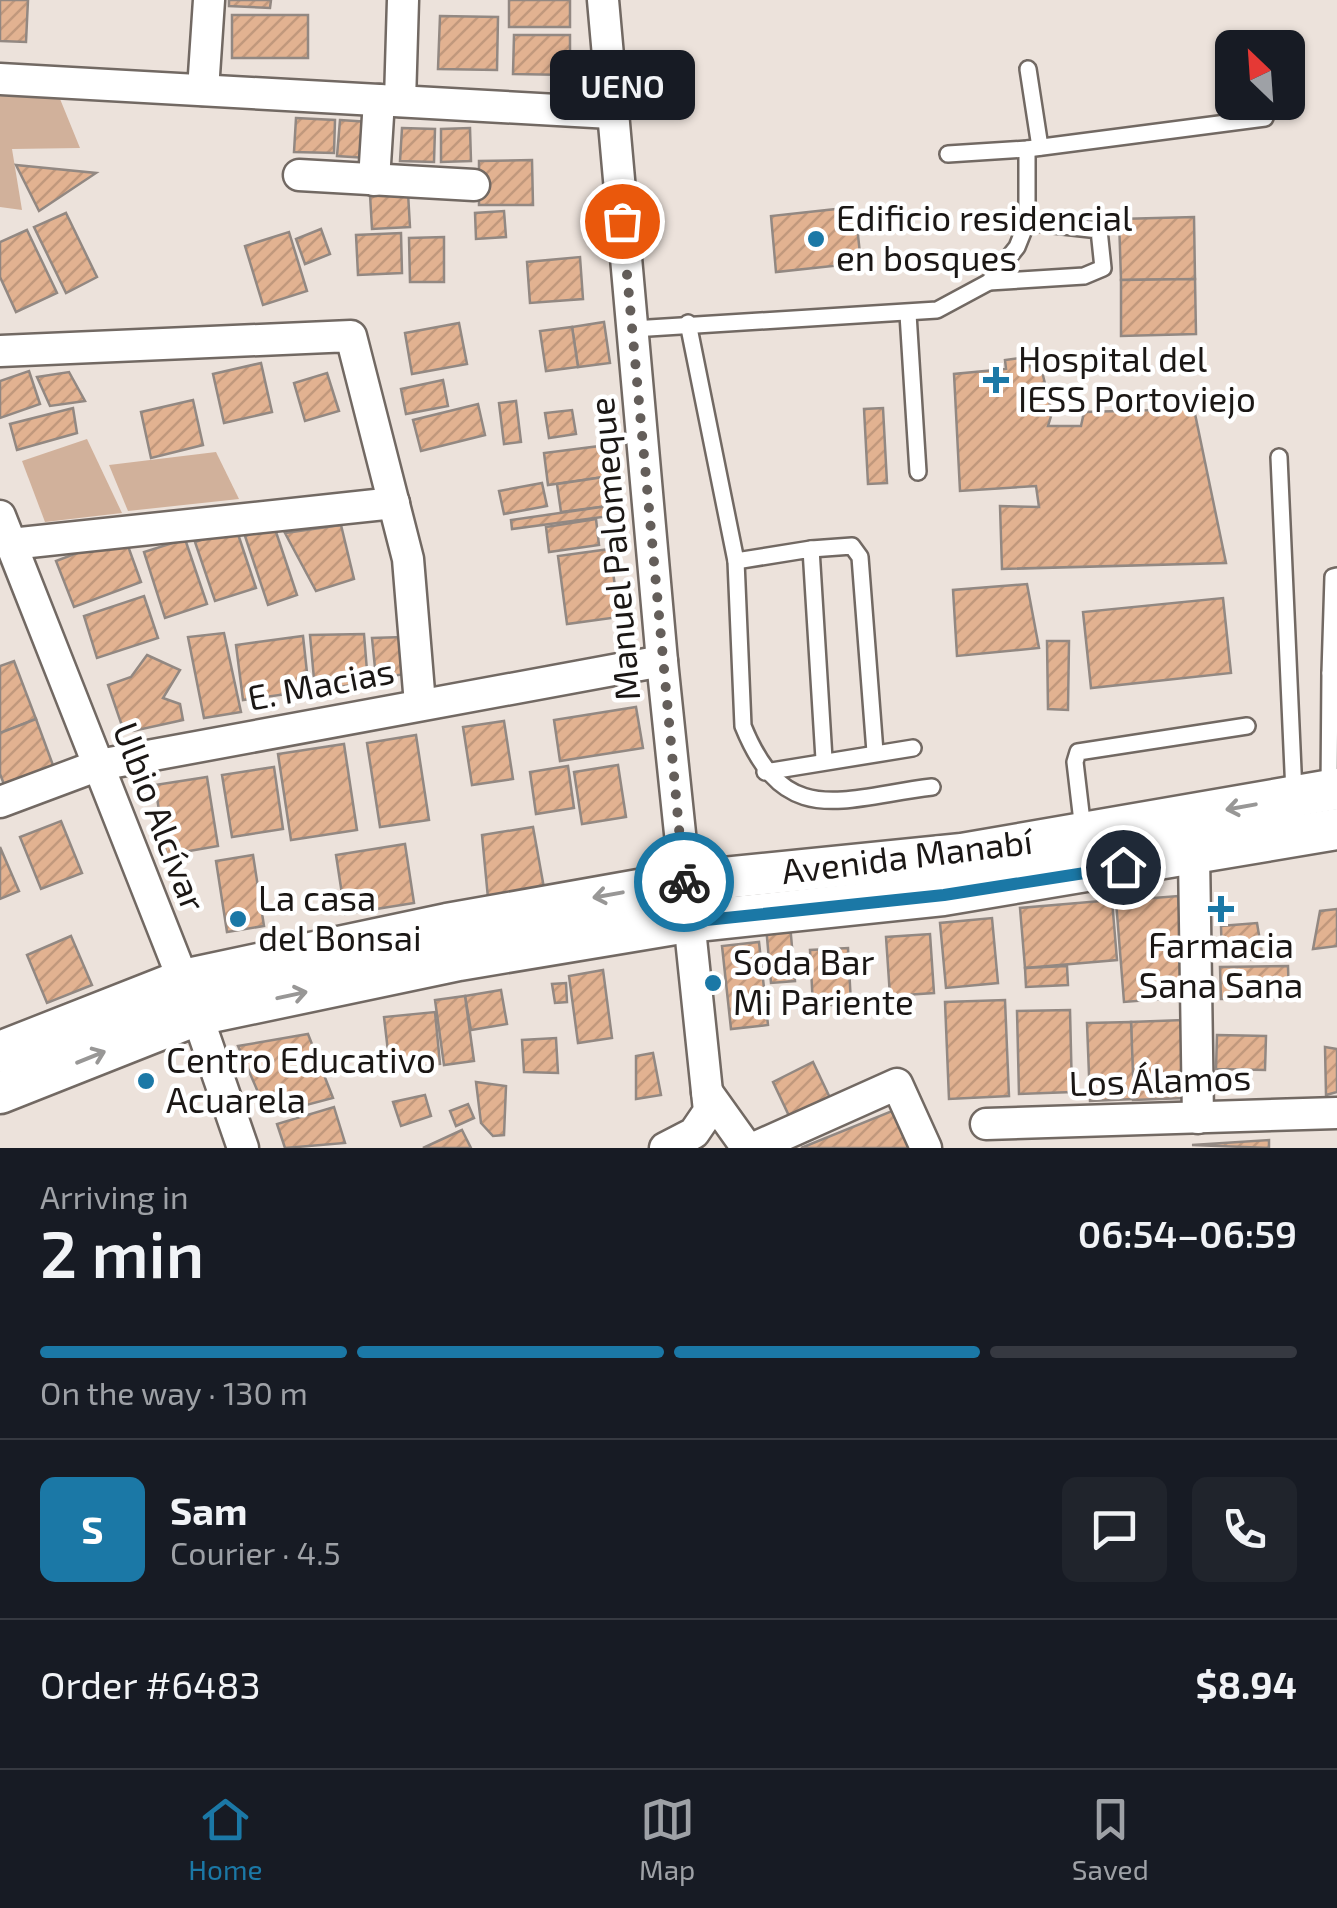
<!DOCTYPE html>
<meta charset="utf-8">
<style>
body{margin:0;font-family:"Exo 2",sans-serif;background:#20242c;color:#f1f3f6;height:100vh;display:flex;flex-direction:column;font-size:38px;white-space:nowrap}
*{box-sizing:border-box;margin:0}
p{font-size:32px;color:#9ea1a6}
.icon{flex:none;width:55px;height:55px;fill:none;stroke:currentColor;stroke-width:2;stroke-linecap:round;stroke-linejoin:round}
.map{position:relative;height:1148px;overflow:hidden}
.panel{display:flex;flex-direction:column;background:#171b24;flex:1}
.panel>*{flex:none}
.needle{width:65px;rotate:335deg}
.buttons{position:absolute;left:1215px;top:30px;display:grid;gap:20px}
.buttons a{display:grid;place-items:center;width:90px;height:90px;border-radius:15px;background:#171b24;box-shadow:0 2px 8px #0004;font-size:50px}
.pin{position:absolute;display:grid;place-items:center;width:85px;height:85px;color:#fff;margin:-42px;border:5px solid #fff;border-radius:50%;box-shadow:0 2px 10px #0007}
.courier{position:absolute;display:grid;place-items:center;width:100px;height:100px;margin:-50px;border:8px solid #1b78a6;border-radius:50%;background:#fff;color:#222;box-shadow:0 2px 12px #0007}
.bubble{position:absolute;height:70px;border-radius:15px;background:#171b24;box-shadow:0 2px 8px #0004;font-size:32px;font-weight:600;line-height:70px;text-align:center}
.overview em{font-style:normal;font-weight:600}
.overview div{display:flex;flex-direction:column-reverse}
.overview{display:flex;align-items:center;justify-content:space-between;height:170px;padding:0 40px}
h1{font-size:65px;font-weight:600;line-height:75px}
.bar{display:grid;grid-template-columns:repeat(4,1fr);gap:15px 10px;align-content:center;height:120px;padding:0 40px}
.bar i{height:12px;border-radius:8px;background:#363941}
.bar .on{background:#1b78a6}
.bar p{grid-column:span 4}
.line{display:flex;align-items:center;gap:25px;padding:0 40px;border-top:2px solid #363941}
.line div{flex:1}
.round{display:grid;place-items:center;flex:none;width:105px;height:105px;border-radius:15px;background:#20242c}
.dock{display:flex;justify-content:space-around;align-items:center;height:140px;border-top:2px solid #363941;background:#171b24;font-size:28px;color:#9ea1a6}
.dock a{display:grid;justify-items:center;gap:5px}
.dock .on{color:#1b78a6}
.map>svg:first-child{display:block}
.grass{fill:#d1b19b}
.building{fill:url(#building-hatch);stroke:#928882;stroke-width:2.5}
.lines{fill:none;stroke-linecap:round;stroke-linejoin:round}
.lane-casing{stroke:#726963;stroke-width:20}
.street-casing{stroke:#726963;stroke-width:35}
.secondary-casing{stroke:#726963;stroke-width:45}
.lane{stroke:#fff;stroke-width:15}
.street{stroke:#fff;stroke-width:30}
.secondary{stroke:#fff;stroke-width:40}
.oneway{stroke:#989796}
.done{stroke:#645e5a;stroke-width:10;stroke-dasharray:0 18}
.route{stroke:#1b78a6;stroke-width:12}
.poi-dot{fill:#1b78a6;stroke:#fff;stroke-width:4}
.labels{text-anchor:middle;stroke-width:9;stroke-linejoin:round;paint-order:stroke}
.poi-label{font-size:35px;fill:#1b1715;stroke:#fff;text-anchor:start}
.street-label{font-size:35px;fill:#1b1715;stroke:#fff}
</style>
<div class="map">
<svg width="1337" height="1148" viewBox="0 0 1337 1148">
<defs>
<pattern id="building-hatch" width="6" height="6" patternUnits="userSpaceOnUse" patternTransform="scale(2.5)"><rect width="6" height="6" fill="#e2b291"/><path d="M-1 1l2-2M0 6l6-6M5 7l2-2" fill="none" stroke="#c1987c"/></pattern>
</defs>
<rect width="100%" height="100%" fill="#ece2db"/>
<!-- grass -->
<g class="grass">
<path d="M0,91L58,94L80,148L12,149L22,210L0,207Z"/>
<path d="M87,439L122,513L45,522L22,461Z"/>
<path d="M216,452L239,499L128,511L109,465Z"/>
</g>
<!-- building -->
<g class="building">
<path d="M0,0H28L26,42L0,41Z"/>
<path d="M229,0H271L270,8L229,6Z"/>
<rect x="509" y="0" width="61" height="27"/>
<rect x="232" y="15" width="76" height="43"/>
<path d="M440,16L498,17L497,70L438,69Z"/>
<path d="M514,35H570V75L513,74Z"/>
<path d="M296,118L335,120L334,153L294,152Z"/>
<path d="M340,120L370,122L367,158L337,156Z"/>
<path d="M402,128L435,129L434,162L400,161Z"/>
<path d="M470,128L471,161L441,162V129Z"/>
<path d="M532,160L533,205H479V161Z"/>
<path d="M16,165L96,173L39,211Z"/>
<path d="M408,193L410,227L372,229L370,195Z"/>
<path d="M855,207L861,263L776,272L771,216Z"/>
<path d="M504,211L506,237L476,239L475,213Z"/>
<path d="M66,213L97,277L66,293L34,227Z"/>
<path d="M1194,217L1195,279L1121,280L1119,219Z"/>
<path d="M321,229L330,254L305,264L296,239Z"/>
<path d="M27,230L57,293L16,312L0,277V242Z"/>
<path d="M289,232L307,291L263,305L245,246Z"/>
<path d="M401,233L402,273L358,275L356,235Z"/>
<path d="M444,237V282H410L409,238Z"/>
<path d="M580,257L583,299L530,303L527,262Z"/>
<path d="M1195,279L1196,334L1121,336V280Z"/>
<path d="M604,322L610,363L578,367L572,327Z"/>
<path d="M459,323L467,364L412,374L405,333Z"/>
<path d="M572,327L578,367L546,371L540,331Z"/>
<path d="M1026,357L1032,370L1041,367L1052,413L1048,426H1081L1084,412L1194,409L1226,563L1002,569L1000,506L1039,507L1036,486L960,491L954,374L1006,369L1005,360Z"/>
<path d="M261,363L272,412L224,423L213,374Z"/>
<path d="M29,371L40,404L0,418V381Z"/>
<path d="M69,372L85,401L50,406L37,377Z"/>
<path d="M327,373L339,411L305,421L294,383Z"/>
<path d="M443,380L448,406L406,414L401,389Z"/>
<path d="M193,400L203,445L151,458L141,412Z"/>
<path d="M516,401L521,442L504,444L499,403Z"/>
<path d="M478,404L485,435L421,451L413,420Z"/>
<path d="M73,408L77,433L17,450L10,424Z"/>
<path d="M883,408L887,483L868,484L864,409Z"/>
<path d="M572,410L576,434L549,438L545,413Z"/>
<path d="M600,446L604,477L548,485L544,453Z"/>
<path d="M604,477L608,506L561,512L557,484Z"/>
<path d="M542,483L547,506L504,514L499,491Z"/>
<path d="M608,506L610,516L512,529L511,520Z"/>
<path d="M596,519L599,545L549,552L546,527Z"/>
<path d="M341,525L354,579L316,591L285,533Z"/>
<path d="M274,526L297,595L268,605L245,536Z"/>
<path d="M236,528L256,588L215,601L195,542Z"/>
<path d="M124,535L141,582L74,607L56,561Z"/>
<path d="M185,539L207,604L165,618L144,552Z"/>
<path d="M610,549L619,617L567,624L558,556Z"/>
<path d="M1027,584L1039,648L957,656L953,590Z"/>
<path d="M144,596L158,638L97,658L84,616Z"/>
<path d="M1223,598L1231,673L1091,688L1083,612Z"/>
<path d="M224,633L241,712L204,718L188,637Z"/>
<path d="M364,634L368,683L315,690L310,635Z"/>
<path d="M303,636L309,691L243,700L236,645Z"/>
<path d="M403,637L406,674L376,678L372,638Z"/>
<path d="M1047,641H1069L1068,710L1048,709Z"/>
<path d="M147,655L180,670L163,698L180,704L183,720L133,731L121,723L108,685L131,677Z"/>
<path d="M14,661L36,719L0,733V666Z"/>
<path d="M636,707L643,748L560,761L554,720Z"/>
<path d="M36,719L54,768L5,787L0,774V733Z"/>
<path d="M504,721L513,779L472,785L463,727Z"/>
<path d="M416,735L429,820L380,827L367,743Z"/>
<path d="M344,744L357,830L291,840L278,754Z"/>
<path d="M618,765L626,817L582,824L574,772Z"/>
<path d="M568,766L574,808L536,814L530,772Z"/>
<path d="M274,767L283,829L232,837L222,775Z"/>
<path d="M207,777L218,846L166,855L155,785Z"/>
<path d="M61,821L82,873L41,889L20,837Z"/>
<path d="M533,827L544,888L488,898L482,835Z"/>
<path d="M405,844L414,903L345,914L336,855Z"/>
<path d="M0,847L19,891L0,899Z"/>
<path d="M253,855L264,926L227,932L216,861Z"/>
<path d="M1178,896L1186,997L1124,1002L1116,901Z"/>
<path d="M1112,900L1117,960L1025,968L1020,908Z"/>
<path d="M1337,909V946L1313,949L1320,911Z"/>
<path d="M992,918L998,983L946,988L940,923Z"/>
<path d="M1257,923L1263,959L1222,960L1221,926Z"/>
<path d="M790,924L795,981L771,983L766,926Z"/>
<path d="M930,934L934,993L890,996L886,937Z"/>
<path d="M71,936L92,985L47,1003L27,955Z"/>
<path d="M759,942L768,1025L731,1029L722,946Z"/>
<path d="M848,948L851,1004L813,1006L810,950Z"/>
<path d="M1067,966L1068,985L1026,987L1025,968Z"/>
<path d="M1288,966L1289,999H1221L1220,967Z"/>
<path d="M603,970L612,1038L578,1043L569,976Z"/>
<path d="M566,983L567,1002L555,1003L552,984Z"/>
<path d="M501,990L507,1024L471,1030L465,996Z"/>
<path d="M465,996L474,1061L444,1065L435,1000Z"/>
<path d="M1005,1000L1009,1096L949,1099L945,1002Z"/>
<path d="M1070,1010L1072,1092L1019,1094L1017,1011Z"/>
<path d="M435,1012L440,1064L390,1069L384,1017Z"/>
<path d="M1183,1020L1185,1098L1133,1100L1131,1022Z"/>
<path d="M1131,1022L1134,1099L1090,1101L1087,1023Z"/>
<path d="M308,1034L333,1098L268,1115L238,1046Z"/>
<path d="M1217,1035L1266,1036L1265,1070L1216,1069Z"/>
<path d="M556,1038L558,1073L524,1072L522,1040Z"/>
<path d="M1325,1047L1337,1049V1092L1326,1095Z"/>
<path d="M653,1053L661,1095L636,1099V1056Z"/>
<path d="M813,1062L831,1100L791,1120L773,1082Z"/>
<path d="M476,1082L506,1086L504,1135L493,1136L481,1123Z"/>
<path d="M425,1095L431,1116L401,1126L393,1102Z"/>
<path d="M468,1104L474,1118L456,1126L450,1111Z"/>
<path d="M334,1107L345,1143L285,1148L277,1124Z"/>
<path d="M892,1111L909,1148H801Z"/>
<path d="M462,1130L471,1148H423Z"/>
<path d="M1269,1140V1148L1192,1145Z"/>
</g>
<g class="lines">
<defs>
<g id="lane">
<path d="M1028,69L1040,147"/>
<path d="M948,154L1027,149L1265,118"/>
<path d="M989,282L1084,276L1103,268L1099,230L1027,222"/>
<path d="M908,314L918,472"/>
<path d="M688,323L736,561L743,726C785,830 841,798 932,787"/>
<path d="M633,329L937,310L989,282L1017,247L1027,222V149"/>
<path d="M1279,457L1294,793"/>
<path d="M811,549L852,546L860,557L875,752"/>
<path d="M736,561L811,549L824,759"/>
<path d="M1330,673L1333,577L1337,576"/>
<path d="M765,772L913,748"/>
<path d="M1329,791L1330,673H1337"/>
<path d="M1083,830L1075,762L1078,752L1247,726"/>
</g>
<g id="street">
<path d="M603,0L662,661L709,1111L694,1133L665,1148"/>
<path d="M0,79L611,113"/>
<path d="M203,90L209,0"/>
<path d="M400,101L403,0"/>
<path d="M299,175L474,185"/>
<path d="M374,180L379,100"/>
<path d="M0,351L351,336L408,559L420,704"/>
<path d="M0,516L197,1015L243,1148"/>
<path d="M11,544L394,503"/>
<path d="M0,802L99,765L662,661"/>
<path d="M1194,855L1198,1118"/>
<path d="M707,1092L747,1148"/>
<path d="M986,1124L1337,1113"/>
<path d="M754,1148L897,1084L926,1148"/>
</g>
<g id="secondary">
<path d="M0,1052L183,980L447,924L684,882L962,854L1337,789"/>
<path d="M0,1093L197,1015L459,960L687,922L943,895L1337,829"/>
</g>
</defs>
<!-- lane casing -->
<use href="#lane" class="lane-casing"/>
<!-- street casing -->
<use href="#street" class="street-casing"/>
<!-- secondary casing -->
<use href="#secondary" class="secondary-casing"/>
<!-- lane -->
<use href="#lane" class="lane"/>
<!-- street -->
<use href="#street" class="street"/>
<!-- secondary -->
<use href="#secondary" class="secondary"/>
</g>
<!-- one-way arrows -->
<defs><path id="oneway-shaft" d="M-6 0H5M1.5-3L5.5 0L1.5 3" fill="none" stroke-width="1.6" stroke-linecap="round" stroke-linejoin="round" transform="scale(2.5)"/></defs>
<g class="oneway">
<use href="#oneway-shaft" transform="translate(1241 807) rotate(170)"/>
<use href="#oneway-shaft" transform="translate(608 895) rotate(170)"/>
<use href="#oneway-shaft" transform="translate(292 995) rotate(-12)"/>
<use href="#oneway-shaft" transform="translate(91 1057) rotate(-22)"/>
</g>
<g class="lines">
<!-- done -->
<path class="done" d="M622,221L684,882"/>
<!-- route -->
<path class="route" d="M684,882L687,922L944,895L1123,867"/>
</g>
<!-- markers -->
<g class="poi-dot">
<circle cx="816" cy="239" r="10"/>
<path d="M991 365h10v10h10v10h-10v10h-10v-10h-10v-10h10z"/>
<path d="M1216 894h10v10h10v10h-10v10h-10v-10h-10v-10h10z"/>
<circle cx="238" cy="919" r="10"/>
<circle cx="713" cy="983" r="10"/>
<circle cx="146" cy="1081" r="10"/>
</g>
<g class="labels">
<!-- poi labels -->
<g class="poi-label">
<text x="836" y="231">Edificio residencial<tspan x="836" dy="40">en bosques</tspan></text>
<text x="1018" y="372">Hospital del<tspan x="1018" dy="40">IESS Portoviejo</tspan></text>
<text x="258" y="911">La casa<tspan x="258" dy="40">del Bonsai</tspan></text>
<text x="1221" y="958" text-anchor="middle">Farmacia<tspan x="1221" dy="40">Sana Sana</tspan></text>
<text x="733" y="975">Soda Bar<tspan x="733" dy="40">Mi Pariente</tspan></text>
<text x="166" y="1073">Centro Educativo<tspan x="166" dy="40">Acuarela</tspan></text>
</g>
<!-- street labels -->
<g class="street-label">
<text transform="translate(615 549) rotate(-95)" y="12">Manuel Palomeque</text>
<text transform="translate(321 685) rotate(-11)" y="12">E. Macias</text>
<text transform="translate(159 817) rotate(69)" y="12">Ulbio Alcívar</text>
<text transform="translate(907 857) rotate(-7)" y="12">Avenida Manabí</text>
<text transform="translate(1160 1081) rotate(-2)" y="12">Los Álamos</text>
</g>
</g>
</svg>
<div class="buttons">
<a><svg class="needle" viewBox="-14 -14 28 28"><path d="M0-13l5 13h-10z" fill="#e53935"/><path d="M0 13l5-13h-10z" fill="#9ea1a6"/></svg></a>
</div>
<div class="pin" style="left:622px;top:221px;background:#ea580c"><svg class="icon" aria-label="bag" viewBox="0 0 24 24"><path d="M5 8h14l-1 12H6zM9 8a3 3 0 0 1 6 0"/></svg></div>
<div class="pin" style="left:1123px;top:867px;background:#1f2937"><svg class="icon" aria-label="home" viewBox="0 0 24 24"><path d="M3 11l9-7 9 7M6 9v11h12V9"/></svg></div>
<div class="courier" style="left:684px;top:882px"><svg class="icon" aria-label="bike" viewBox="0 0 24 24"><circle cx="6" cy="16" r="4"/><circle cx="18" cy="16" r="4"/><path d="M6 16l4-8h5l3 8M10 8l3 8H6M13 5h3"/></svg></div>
<div class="bubble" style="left:550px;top:50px;width:145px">UENO</div>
</div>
<section class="panel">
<div class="overview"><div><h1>2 min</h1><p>Arriving in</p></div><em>06:54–06:59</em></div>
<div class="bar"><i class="on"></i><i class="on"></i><i class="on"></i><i></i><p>On the way · 130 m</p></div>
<div class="line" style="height:180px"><b class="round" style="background:#1b78a6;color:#fff">S</b><div><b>Sam</b><p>Courier · 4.5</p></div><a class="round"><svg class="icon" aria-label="chat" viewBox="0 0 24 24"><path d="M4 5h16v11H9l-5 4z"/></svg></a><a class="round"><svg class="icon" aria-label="phone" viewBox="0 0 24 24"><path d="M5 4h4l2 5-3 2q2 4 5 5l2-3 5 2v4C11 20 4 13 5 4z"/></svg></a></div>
<div class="line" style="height:130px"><div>Order #6483</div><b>$8.94</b></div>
</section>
<nav class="dock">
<a class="on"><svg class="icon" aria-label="home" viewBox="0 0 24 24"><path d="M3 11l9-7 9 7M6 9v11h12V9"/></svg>Home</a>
<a><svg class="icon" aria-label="map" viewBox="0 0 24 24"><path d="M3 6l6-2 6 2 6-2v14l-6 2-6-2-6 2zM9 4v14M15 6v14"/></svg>Map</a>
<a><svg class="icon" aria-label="saved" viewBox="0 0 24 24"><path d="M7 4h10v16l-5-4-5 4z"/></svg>Saved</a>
</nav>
